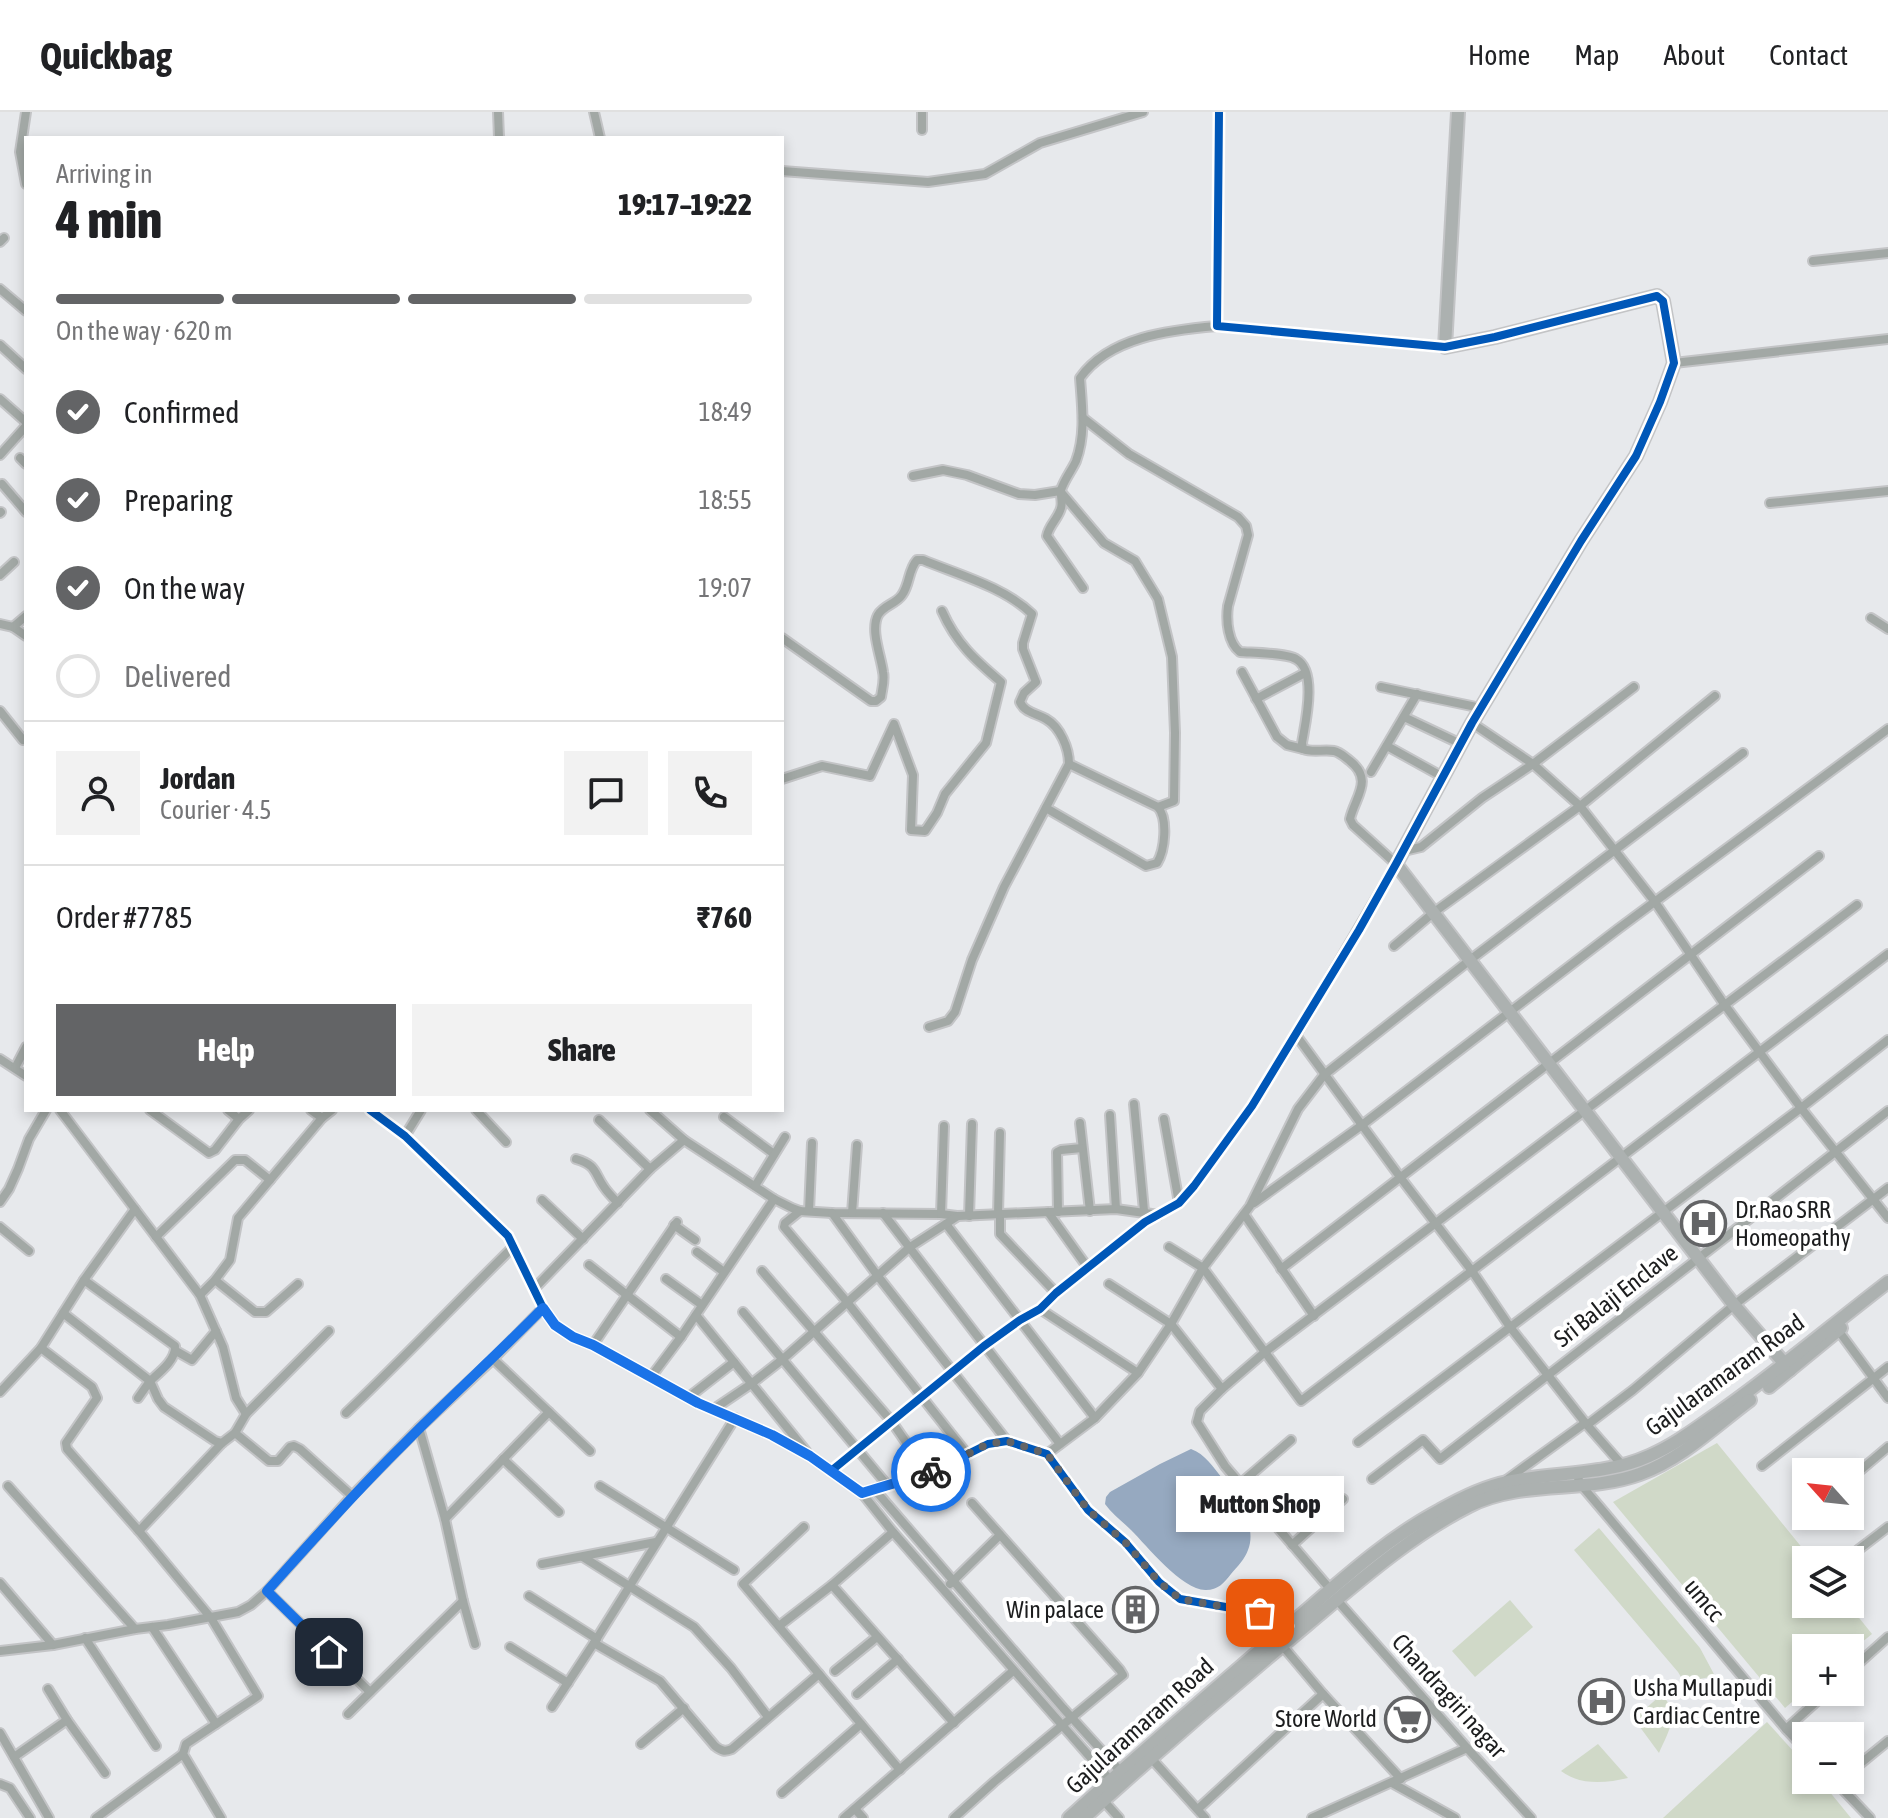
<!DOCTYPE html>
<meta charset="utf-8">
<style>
body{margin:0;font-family:"Asap Condensed",sans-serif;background:#f2f2f2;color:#202124;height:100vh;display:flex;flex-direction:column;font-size:30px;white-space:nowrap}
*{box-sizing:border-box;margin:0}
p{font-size:26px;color:#757577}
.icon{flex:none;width:44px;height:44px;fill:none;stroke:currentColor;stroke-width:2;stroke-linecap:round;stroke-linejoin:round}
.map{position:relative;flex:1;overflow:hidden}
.details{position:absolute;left:24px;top:24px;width:760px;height:976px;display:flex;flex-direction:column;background:#fff;border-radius:0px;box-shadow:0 4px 12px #0003}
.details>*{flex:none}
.needle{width:52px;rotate:297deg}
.controls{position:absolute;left:1792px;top:1346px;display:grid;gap:16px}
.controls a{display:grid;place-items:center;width:72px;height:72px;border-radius:0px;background:#fff;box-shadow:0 4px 12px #0003;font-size:40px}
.pin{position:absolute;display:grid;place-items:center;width:68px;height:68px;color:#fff;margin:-34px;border-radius:16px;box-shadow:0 4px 12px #0006}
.courier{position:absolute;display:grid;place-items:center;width:80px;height:80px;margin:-40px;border:6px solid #1a73e8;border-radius:50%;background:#fff;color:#222;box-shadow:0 2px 10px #0007}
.bubble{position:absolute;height:56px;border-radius:0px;background:#fff;box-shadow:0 4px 12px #0003;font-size:26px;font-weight:800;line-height:56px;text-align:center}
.overview em{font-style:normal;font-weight:800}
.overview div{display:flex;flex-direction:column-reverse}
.overview{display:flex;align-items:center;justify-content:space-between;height:136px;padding:0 32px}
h1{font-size:52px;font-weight:800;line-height:60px}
.bar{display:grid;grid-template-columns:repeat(4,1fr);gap:12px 8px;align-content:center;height:96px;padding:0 32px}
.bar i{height:10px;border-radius:6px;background:#e0e0e0}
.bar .selected{background:#636466}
.bar p{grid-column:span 4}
.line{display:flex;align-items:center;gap:20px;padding:0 32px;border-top:2px solid #e0e0e0}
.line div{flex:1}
.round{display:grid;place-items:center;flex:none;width:84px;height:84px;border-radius:0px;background:#f2f2f2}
ol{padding:0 32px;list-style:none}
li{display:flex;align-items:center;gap:24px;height:88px}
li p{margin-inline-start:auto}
li .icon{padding:8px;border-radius:50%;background:#636466;color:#fff;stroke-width:4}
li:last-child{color:#757577}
li i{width:44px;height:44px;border:4px solid #e0e0e0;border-radius:50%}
.cta{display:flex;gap:16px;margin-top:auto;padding:16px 32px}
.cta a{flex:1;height:92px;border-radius:0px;background:#636466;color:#fff;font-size:32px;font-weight:800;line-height:92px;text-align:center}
.cta a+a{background:#f2f2f2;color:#202124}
header{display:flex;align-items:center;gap:48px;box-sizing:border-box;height:112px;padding:0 40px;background:#fff;border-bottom:2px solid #e0e0e0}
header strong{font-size:38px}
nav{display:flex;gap:44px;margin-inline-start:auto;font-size:28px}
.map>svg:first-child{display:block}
.green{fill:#d0d9c8}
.water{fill:#96a9c0}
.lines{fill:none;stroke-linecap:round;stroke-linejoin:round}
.street-casing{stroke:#c3c4c6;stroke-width:12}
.secondary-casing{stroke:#c3c4c6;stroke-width:16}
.street{stroke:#a2a8a5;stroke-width:8}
.secondary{stroke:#acb1b0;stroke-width:12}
.cycleway-casing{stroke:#fff;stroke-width:13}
.cycleway{stroke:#0057b8;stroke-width:8}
.done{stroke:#636466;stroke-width:8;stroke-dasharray:0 14.4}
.route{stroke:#1a73e8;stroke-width:10}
.labels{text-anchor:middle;stroke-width:8;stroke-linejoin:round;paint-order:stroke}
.poi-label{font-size:24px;fill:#1c1d1e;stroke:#fff;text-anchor:start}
.street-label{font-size:24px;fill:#1c1d1e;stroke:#fff}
</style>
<header>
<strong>Quickbag</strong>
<nav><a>Home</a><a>Map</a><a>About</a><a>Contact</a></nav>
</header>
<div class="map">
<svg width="1888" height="1706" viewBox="0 0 1888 1706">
<rect width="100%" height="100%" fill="#e7e9ec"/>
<!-- green -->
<g class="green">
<path d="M1717,1331L1812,1448H1806V1492H1848L1872,1522L1850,1540V1536H1806V1578L1785,1596L1613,1390Z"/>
<path d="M1599,1416L1700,1536L1715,1564L1684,1570L1678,1560L1574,1438Z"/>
<path d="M1510,1488L1533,1515L1475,1565L1452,1539Z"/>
<path d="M1662,1582C1680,1604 1669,1618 1659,1641L1634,1607Z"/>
<path d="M1767,1610L1806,1653V1668H1820L1851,1706H1663Z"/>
<path d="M1598,1632L1628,1666C1606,1671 1581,1674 1561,1659Z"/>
</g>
<!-- water -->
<path class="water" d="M1191,1337C1205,1342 1213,1355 1222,1366C1236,1385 1258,1413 1248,1438C1245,1447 1237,1455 1231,1462C1224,1471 1218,1478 1206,1478C1183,1479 1147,1434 1131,1418C1122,1409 1112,1402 1105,1392L1106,1385L1110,1380L1160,1352Z"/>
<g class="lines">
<defs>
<g id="street">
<path d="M26,0L20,40L26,72"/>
<path d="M498,0L499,26"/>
<path d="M594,0L600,26"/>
<path d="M922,0V18"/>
<path d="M1219,0L1217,214L1445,235"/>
<path d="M782,59L928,70L985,62L1040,31L1143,0"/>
<path d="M0,130L4,126"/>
<path d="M1813,149L1888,141"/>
<path d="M0,177L26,199"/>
<path d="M0,233L26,257"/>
<path d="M1674,251L1888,227"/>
<path d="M0,287L26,310"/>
<path d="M0,343L26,314"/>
<path d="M20,346L26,352"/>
<path d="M913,364L943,358L967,363L1019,382L1035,383L1060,379L1104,431L1135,449L1158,487L1172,545L1175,621L1174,689L1158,695"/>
<path d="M2,372L26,400"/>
<path d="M1770,391L1888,379"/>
<path d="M0,401L1,400"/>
<path d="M0,463L14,450"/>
<path d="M1083,476L1047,424C1049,413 1058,407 1061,396C1063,390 1060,383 1061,378C1064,368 1072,358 1076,349C1086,322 1082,294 1080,266C1109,225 1170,218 1217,214"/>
<path d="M1871,506L1888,517"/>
<path d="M0,512L13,515L26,524"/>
<path d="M13,515L26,504"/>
<path d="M782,526L871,589H876L881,585C882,577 885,568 883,560C881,544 870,518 878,503C884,493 896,492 902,483C910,472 908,458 917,448H923C959,463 1004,475 1032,502L1023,531V537L1036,570L1024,581L1020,590C1025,601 1036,601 1046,607C1060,615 1069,636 1069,652L1004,775L972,848L955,900L948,909L929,915"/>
<path d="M1242,560L1277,625L1287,633L1303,637"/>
<path d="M1381,575L1481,596"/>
<path d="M1256,587L1305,561"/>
<path d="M0,599L23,628"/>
<path d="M1404,605L1461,632"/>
<path d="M1472,611L1533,652L1580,694L1655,790L1724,892L1801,996L1888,1106"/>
<path d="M1387,634L1443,665"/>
<path d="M1371,660L1417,582"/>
<path d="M782,667L822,654L870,664L894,612L913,663L911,718L925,719L937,701L945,682L986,631L1001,570C975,548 956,531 942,499"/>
<path d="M1046,696L1146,754L1157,751C1165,738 1168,707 1158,695L1069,652"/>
<path d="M1404,739L1421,735L1482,686L1533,652L1634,575"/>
<path d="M1394,834L1433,801L1580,694L1715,584"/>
<path d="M1296,923L1400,1065L1472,1159L1510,1215L1587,1313L1622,1353"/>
<path d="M0,947L26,964"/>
<path d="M15,956L26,935"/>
<path d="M1134,992L1144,1099"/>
<path d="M60,998L200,1183L223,1235L236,1286L246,1302"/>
<path d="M150,998L209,1041L215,1038L239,1007L249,998"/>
<path d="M228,998L239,1007"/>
<path d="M311,998L322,1006"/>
<path d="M370,998L405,1024L508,1124L543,1196L555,1213L573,1225L593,1233L698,1291L772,1323L810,1344L862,1381L926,1363L988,1332L1007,1329L1047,1342L1088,1398L1125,1430L1159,1470L1180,1487L1260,1501L1288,1514"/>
<path d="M476,998L506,1030"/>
<path d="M650,998L684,1028L774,1087L792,1096L800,1099L832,1101L941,1102L957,1104"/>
<path d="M1110,1003L1116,1097"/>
<path d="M724,1005L774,1042"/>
<path d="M1164,1007L1179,1091"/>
<path d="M599,1008L650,1057"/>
<path d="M1080,1011L1090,1099"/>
<path d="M405,1024L421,998"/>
<path d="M576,1047C597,1053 594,1061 604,1075C608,1081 613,1086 618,1091"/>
<path d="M755,1074L785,1025"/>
<path d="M542,1088L583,1127"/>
<path d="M0,1090L9,1077L18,1057L29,1027L46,998"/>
<path d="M1254,1091L1362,1013L1618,817L1888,617"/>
<path d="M800,1099L785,1111L784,1115L847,1190L967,1342"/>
<path d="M809,1099L812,1031"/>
<path d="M1048,1100L1088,1156"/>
<path d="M1058,1100L1057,1040L1061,1038L1082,1036"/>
<path d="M832,1101L877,1163L1007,1329"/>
<path d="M852,1101L857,1033"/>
<path d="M883,1101L1060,1332"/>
<path d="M941,1102L944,1014"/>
<path d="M998,1102L1000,1021"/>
<path d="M1000,1102V1122L1056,1181"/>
<path d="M1244,1102L1314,1204"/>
<path d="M969,1104L972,1012"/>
<path d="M946,1112L1095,1306"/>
<path d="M674,1113L695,1128"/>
<path d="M0,1115L29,1139"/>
<path d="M156,1125L235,1048H245L270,1068"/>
<path d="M1169,1135L1203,1156L1301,1289L1888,842"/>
<path d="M697,1140L724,1160"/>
<path d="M589,1153L627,1183L677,1110"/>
<path d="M1281,1157L1819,744"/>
<path d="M762,1159L892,1310L928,1362"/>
<path d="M666,1167L702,1193"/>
<path d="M84,1168L175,1234C176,1248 160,1260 150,1269L158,1287L164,1295L215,1329L222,1331"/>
<path d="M215,1168L255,1200H266L298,1172"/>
<path d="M1109,1172L1171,1212L1222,1277L1265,1240L1857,793"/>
<path d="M534,1177L650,1057L684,1028"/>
<path d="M200,1183L215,1168L230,1148L238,1106L322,1006L332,998"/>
<path d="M1040,1197L1138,1261L1171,1212L1203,1156L1250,1094L1298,997L1324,963L1470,848L1743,641"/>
<path d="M743,1200L888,1374"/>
<path d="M63,1201L150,1269L138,1286"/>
<path d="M696,1203L806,1339"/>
<path d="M1838,1218L1888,1286"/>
<path d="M593,1233L627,1183L681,1225L774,1087"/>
<path d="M41,1236L92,1275L97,1286L66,1331L67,1337L139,1419L211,1506L258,1584L186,1632L183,1642L221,1706"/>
<path d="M176,1239L192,1248L216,1219"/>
<path d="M493,1247L590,1339"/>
<path d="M651,1265L681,1225"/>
<path d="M1222,1277L1200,1299L1197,1310L1225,1354L1330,1477"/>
<path d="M0,1280L41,1236L84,1168L135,1097"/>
<path d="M689,1285L734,1250"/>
<path d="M714,1297L751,1272L783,1247L910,1135L958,1104L1116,1097L1159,1103"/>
<path d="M346,1301C403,1247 457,1190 513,1135"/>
<path d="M735,1306L594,1531L660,1569L715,1634C721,1639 725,1640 732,1637L819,1562"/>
<path d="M1587,1313L1633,1278L1734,1193L1888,1076"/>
<path d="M419,1316L445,1407L463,1489L475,1532"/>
<path d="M235,1321L246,1302L329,1219"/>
<path d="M1358,1330L1801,996L1888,928"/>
<path d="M1047,1342L1095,1306L1138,1261"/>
<path d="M503,1347L559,1400"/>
<path d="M1762,1354L1888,1255"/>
<path d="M831,1359L984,1234L1020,1208L1040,1197L1056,1181L1145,1110L1179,1091L1194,1074L1252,994L1296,923L1396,752L1353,713L1350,707C1355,685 1374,668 1350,649C1346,646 1340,640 1334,639C1324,637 1313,641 1303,637L1302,631C1305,612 1318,559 1296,547C1286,541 1252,541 1240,540C1228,531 1226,509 1228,494L1248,423L1246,414L1238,405L1129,342L1083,306"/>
<path d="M1575,1360L1582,1374L1604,1400L1786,1617L1806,1638"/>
<path d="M1372,1367L1423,1328L1440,1347L1888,999"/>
<path d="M1850,1367L1888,1335"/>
<path d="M1505,1369L1585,1311"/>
<path d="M1240,1372L1291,1328"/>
<path d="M8,1374L135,1517"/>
<path d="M600,1374L734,1458"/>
<path d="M875,1378L1063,1596L1121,1660"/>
<path d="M862,1381L893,1420L1111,1669"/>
<path d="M445,1407L549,1300"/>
<path d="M804,1415L743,1472L900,1658"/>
<path d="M139,1419L222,1331L235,1321L269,1349H278L290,1335L294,1334L300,1337L352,1384"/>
<path d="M1292,1433L1343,1387"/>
<path d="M583,1445L694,1515L731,1556L768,1605"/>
<path d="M1845,1448L1888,1415"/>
<path d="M542,1452L656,1430"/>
<path d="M0,1471L53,1533"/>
<path d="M950,1472L1000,1423"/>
<path d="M832,1473L954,1611"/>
<path d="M267,1479L370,1580"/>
<path d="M529,1484L597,1527"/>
<path d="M1337,1488L1467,1636L1531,1706"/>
<path d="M779,1514L832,1473L893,1420"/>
<path d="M152,1515L216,1612"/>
<path d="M85,1526L156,1634"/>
<path d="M1281,1532L1323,1582L1401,1667"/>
<path d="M510,1535L568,1571"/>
<path d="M0,1539L53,1533L135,1517L168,1513L238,1500L251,1493L267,1479L352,1384L419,1316L493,1247L543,1196"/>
<path d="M835,1559L877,1525"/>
<path d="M1850,1559L1888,1525"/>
<path d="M48,1577L67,1608L105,1661"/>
<path d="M857,1582L898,1547"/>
<path d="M552,1595L594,1531"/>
<path d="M348,1602L463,1489"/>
<path d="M1786,1617L1827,1580"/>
<path d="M0,1621L49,1706"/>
<path d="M641,1632L684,1596"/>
<path d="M14,1645L67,1608"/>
<path d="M1151,1646L1205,1706"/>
<path d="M1850,1660L1888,1629"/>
<path d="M1834,1668L1870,1706"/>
<path d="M1392,1671L1455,1706"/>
<path d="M0,1672L10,1676L30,1706"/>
<path d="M782,1681L861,1612"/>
<path d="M1103,1688L1119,1706"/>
<path d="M855,1697L863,1706"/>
<path d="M1198,1697L1323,1582"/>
<path d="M96,1706L183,1642"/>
<path d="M844,1706L1013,1559"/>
<path d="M954,1706L994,1670L1123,1563L1120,1558L972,1391"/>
<path d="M1312,1706L1467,1636"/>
</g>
<g id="secondary">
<path d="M1458,0L1445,235L1495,225L1657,184L1663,189L1674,251L1660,290L1636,344L1581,429L1472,611L1396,752L1734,1193L1790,1258"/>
<path d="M1769,1275L1841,1216"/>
<path d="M1069,1706C1136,1645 1204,1586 1273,1527C1327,1482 1378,1431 1440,1398C1461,1386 1483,1375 1507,1370C1553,1360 1605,1364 1649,1344C1675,1333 1698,1315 1721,1299C1778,1259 1832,1213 1888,1170"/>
<path d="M1084,1706C1157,1640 1232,1575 1308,1512C1358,1470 1410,1424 1469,1394C1522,1367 1585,1382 1640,1362C1682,1347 1715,1314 1750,1288"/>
</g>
</defs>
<!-- street casing -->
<use href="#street" class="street-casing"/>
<!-- secondary casing -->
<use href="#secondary" class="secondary-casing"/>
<!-- street -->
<use href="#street" class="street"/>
<!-- secondary -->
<use href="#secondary" class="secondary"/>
<defs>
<g id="cycleway">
<path d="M370,998L405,1024L508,1124L543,1196L555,1213L573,1225L593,1233L698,1291L772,1323L810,1344L862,1381L926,1363L988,1332L1007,1329L1047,1342L1088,1398L1125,1430L1159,1470L1180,1487L1260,1501L1288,1514"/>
<path d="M831,1359L984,1234L1020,1208L1040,1197L1056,1181L1145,1110L1179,1091L1194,1074L1252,994L1359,818L1396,752L1472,611L1581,429L1636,344L1660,290L1674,251L1663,189L1657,184L1495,225L1445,235L1217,214L1219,0"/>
</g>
</defs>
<!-- cycleway casing -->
<use href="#cycleway" class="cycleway-casing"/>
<!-- cycleway -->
<use href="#cycleway" class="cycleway"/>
</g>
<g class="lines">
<!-- done -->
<path class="done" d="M931,1360L988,1332L1007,1329L1047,1342L1088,1398L1125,1430L1159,1470L1180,1487L1260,1501"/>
<!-- route -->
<path class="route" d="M329,1540L267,1479C312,1429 356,1379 404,1332C449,1286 498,1242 543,1196L555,1213L573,1225L593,1233L698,1291L772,1323L810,1344L862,1381L931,1360"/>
</g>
<!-- icons -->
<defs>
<symbol id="hospital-ring" viewBox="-11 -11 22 22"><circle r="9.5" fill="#fff" stroke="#636466" stroke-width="1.5"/><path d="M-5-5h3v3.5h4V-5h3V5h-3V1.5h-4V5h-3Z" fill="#636466"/></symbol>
<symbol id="building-ring" viewBox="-11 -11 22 22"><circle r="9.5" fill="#fff" stroke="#636466" stroke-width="1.5"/><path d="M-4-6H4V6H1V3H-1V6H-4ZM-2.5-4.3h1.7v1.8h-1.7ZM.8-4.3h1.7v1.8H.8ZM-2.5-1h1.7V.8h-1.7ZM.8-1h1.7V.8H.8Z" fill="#636466"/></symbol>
<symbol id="supermarket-ring" viewBox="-11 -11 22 22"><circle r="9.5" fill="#fff" stroke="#636466" stroke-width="1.5"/><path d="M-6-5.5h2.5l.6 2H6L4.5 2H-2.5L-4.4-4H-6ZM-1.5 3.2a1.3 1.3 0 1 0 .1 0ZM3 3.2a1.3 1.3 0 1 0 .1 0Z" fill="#636466"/></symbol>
</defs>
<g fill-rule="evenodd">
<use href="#hospital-ring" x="1678" y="1086" width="51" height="51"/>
<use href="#building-ring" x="1110" y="1472" width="51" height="51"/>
<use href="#hospital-ring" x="1576" y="1564" width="51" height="51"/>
<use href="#supermarket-ring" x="1382" y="1582" width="51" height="51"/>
</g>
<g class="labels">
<!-- poi labels -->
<g class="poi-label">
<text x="1735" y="1106">Dr.Rao SRR<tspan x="1735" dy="28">Homeopathy</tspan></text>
<text x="1104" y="1506" text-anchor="end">Win palace</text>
<text x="1633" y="1584">Usha Mullapudi<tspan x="1633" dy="28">Cardiac Centre</tspan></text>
<text x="1377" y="1615" text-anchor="end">Store World</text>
</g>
<!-- street labels -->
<g class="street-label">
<text transform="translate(1616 1184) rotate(-38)" y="8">Sri Balaji Enclave</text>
<text transform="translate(1725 1263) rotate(-36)" y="8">Gajularamaram Road</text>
<text transform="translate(1704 1488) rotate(50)" y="8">umcc</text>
<text transform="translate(1449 1584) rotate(48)" y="8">Chandragiri nagar</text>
<text transform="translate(1140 1614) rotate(-42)" y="8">Gajularamaram Road</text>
</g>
</g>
</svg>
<div class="controls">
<a><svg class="needle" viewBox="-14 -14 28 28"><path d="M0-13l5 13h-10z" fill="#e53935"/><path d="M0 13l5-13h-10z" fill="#757577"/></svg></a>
<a><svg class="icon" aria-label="layers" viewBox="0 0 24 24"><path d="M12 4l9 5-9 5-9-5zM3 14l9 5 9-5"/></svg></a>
<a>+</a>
<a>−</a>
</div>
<div class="pin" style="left:1260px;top:1501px;background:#ea580c"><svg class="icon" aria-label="bag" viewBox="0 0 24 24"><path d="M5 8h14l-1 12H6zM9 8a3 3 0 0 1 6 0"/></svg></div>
<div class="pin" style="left:329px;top:1540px;background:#1f2937"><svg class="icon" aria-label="home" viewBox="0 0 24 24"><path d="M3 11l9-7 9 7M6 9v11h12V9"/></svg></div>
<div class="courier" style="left:931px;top:1360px"><svg class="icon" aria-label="bike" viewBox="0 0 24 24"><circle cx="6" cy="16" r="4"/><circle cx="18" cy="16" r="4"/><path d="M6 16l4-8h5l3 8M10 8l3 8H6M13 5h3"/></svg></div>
<div class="bubble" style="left:1176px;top:1364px;width:168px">Mutton Shop</div>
<section class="details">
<div class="overview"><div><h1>4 min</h1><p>Arriving in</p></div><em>19:17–19:22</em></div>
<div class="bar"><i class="selected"></i><i class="selected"></i><i class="selected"></i><i></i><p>On the way · 620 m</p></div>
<ol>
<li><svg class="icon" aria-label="check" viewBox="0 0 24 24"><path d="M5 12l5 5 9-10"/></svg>Confirmed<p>18:49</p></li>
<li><svg class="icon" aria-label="check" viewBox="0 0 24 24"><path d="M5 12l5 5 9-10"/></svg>Preparing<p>18:55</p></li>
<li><svg class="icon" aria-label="check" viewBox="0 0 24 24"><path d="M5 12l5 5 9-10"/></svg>On the way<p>19:07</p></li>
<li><i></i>Delivered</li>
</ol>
<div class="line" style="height:144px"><a class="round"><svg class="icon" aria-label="person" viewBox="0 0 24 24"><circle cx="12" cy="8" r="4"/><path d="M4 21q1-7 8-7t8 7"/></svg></a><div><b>Jordan</b><p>Courier · 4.5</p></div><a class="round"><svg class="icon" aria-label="chat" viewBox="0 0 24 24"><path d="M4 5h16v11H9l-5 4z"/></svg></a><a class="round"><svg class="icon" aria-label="phone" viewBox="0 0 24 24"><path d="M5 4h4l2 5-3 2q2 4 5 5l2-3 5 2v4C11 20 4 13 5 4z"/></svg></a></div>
<div class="line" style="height:104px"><div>Order #7785</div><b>₹760</b></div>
<div class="cta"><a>Help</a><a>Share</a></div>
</section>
</div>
